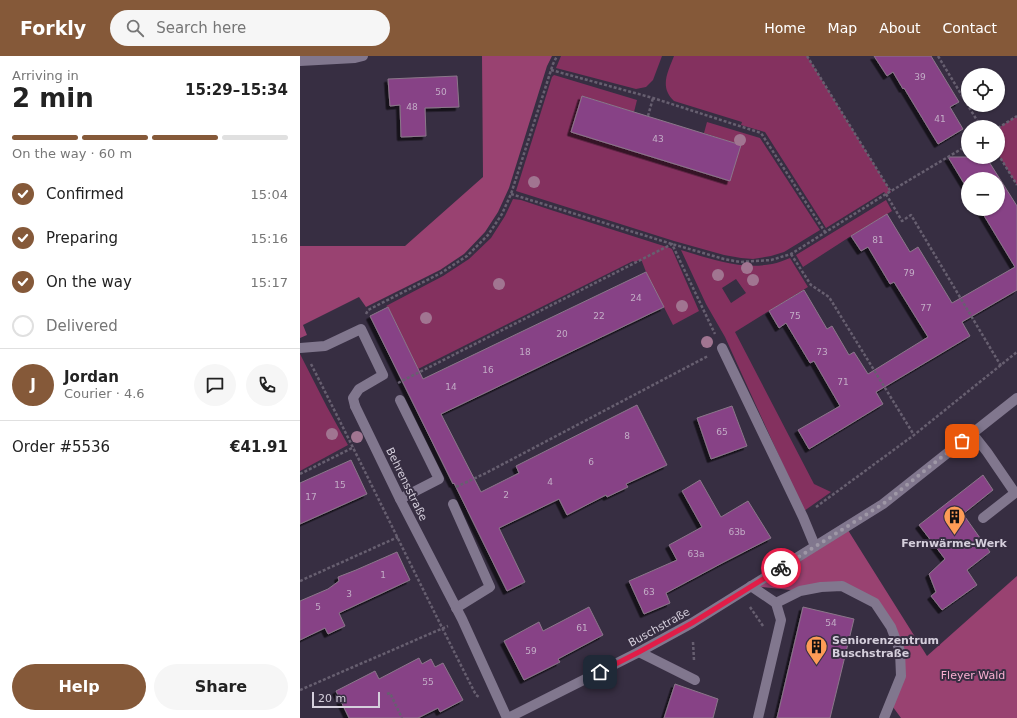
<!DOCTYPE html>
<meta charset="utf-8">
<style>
body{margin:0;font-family:"DejaVu Sans",sans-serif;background:#f6f6f6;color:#222;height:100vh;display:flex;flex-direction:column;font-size:15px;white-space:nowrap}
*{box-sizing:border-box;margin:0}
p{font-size:13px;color:#767676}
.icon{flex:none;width:22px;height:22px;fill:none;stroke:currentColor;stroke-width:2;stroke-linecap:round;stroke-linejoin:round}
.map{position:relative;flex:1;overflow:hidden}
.sheet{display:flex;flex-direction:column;background:#fff;width:300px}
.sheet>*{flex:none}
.fabs{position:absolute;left:661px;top:12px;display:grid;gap:8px}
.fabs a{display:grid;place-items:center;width:44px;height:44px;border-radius:50%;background:#fff;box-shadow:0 1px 3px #0004;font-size:20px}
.scale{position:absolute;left:12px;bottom:10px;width:68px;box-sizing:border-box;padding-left:4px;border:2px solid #d5cfdc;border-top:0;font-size:11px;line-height:14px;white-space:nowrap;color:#d5cfdc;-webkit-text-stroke:3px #372e42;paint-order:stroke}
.pin{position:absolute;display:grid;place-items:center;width:34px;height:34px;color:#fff;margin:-17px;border-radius:8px;box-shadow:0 2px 6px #0006}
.courier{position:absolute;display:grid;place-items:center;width:40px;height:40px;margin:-20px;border:3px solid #e11d48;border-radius:50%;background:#fff;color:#222;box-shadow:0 1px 5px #0007}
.head em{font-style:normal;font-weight:600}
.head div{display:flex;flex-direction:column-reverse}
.head{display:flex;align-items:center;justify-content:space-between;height:68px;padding:0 12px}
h1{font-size:26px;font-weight:600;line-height:30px}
.bar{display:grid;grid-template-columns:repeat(4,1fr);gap:6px 4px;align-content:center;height:48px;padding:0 12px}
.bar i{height:5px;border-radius:3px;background:#e0e0e0}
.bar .active{background:#855939}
.bar p{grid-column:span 4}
.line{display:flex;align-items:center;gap:10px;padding:0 12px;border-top:1px solid #e0e0e0}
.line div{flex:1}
.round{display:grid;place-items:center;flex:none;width:42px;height:42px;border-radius:21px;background:#f6f6f6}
ol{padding:0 12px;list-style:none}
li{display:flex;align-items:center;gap:12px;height:44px}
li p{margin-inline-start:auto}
li .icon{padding:4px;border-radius:50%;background:#855939;color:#fff;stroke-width:4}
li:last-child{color:#767676}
li i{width:22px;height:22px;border:2px solid #e0e0e0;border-radius:50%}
.cta{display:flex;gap:8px;margin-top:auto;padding:8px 12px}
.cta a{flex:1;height:46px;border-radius:24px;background:#855939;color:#fff;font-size:16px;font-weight:600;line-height:46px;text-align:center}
.cta a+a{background:#f6f6f6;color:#222}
header{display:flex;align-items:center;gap:24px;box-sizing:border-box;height:56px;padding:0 20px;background:#855939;color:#fff}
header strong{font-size:19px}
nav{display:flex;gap:22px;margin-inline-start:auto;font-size:14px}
.search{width:280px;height:36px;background:#f6f6f6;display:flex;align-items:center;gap:10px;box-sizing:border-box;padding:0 14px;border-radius:22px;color:#767676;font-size:15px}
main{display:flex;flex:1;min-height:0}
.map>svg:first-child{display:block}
.green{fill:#84315f;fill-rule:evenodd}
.forest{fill:#994271}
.building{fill:#874386;stroke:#8b778a;filter:url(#shadow)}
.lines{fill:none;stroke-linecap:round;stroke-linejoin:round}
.path{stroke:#675f70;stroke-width:2.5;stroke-dasharray:3 2;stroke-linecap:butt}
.service{stroke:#81778e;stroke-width:10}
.minor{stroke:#81778e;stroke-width:10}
.tree{fill:#a17591}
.done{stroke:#9e97a6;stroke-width:4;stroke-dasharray:0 7.2}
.route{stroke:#e11d48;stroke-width:5}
.labels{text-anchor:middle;stroke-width:4;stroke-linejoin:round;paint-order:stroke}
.number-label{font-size:9px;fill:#c2acc6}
.street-label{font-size:11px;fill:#d5cfdc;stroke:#372e42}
.poi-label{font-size:11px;font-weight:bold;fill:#d5cfdc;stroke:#372e42}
.park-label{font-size:11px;fill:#f8afd1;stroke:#372e42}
</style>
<header>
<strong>Forkly</strong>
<div class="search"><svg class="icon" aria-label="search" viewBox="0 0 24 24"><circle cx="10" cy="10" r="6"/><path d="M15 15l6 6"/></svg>Search here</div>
<nav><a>Home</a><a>Map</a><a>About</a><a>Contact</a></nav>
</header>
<main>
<section class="sheet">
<div class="head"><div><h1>2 min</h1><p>Arriving in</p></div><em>15:29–15:34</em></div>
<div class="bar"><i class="active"></i><i class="active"></i><i class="active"></i><i></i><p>On the way · 60 m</p></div>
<ol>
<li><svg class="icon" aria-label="check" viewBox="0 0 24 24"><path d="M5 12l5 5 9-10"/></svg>Confirmed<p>15:04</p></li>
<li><svg class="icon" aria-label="check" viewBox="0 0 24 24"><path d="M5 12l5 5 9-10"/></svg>Preparing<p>15:16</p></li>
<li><svg class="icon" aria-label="check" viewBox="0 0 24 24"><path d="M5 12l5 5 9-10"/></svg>On the way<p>15:17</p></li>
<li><i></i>Delivered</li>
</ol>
<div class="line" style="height:72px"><b class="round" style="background:#855939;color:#fff">J</b><div><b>Jordan</b><p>Courier · 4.6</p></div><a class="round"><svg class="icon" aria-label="chat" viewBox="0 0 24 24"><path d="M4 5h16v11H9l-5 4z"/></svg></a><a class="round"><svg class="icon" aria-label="phone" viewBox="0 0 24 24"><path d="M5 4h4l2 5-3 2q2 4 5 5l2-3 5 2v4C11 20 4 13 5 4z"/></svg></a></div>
<div class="line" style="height:52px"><div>Order #5536</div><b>€41.91</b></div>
<div class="cta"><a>Help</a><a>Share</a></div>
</section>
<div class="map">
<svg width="717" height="662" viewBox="0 0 717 662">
<defs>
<filter id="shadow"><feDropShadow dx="-3.5" dy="3.5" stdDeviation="0" flood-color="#0009"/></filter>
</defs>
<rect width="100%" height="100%" fill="#372e42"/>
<!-- green -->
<g class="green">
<path d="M261,0H362L353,24L346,31L336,33L256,12Z"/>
<path d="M374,0H507L591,136L586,138L584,136L526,172L465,76L441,69L442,66L374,45C359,31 368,16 374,0Z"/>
<path d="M254,19L337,44L334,56L283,40L272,76L429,125L440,89L404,77L407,66L460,82L520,174L484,196L471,200L453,203L441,202L424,199L374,185L216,135L252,21Z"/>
<path d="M717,60V129L698,98V72Z"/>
<path d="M213,143L221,144L251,154L370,192L372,193L399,255L373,269L346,216L341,203L335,206L333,205L118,313L88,251L86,250L143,220L169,203L191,182L205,160Z"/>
<path d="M586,144L592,155L551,180L503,211L496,199Z"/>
<path d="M381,194C411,203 440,214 472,208C478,207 484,204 490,202L508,231L435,276L514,428L531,436L504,455L425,281L406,248ZM436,223L446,237L431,247L422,232Z"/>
<path d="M0,298L27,351L48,389L0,415Z"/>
</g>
<!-- forest -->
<g class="forest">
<path d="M182,0H252L247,10L209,132L198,156L185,176L164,198L140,214L66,251L59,241L3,269L7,279L0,282V190H105L183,121Z"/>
<path d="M546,471L627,600L717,520V662H601L590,647L601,621L600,595L575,547L542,530L500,535L451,530Z"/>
</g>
<!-- building -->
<g class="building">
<path d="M574,0H631L659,46L650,51L663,73L638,88L604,32L603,33L593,16L587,20Z"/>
<path d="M157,20L159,51L125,52L126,80L101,81L100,49L90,50L88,23Z"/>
<path d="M282,40L441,89L430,125L271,76Z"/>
<path d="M648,101H686L717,150V234L662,266L670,280L576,336L583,348L509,393L498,374L540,350L514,305L510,307L486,267L479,272L469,255L504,234L527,273L532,270L549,299L554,296L568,318L628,281L594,226L590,228L568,191L561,195L551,180L587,158L610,196L618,191L652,247L715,211L680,153H698V123H668V134Z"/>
<path d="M346,216L364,251L141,358L181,436L219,417L216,410L337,349L367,409L326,428L328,431L307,441L306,439L267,459L259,443L199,472L225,526L207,535L154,427L153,428L70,260L88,251L123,323Z"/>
<path d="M432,350L447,390L411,403L397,362Z"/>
<path d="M51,404L67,438L0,468V427Z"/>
<path d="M683,419L693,434L663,458L690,496L667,514L677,529L642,554L631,540L636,536L629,518L645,503L619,469Z"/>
<path d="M400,424L421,461L448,445L471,482L424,506L366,537L370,547L344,558L329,525L377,504L369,489L402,471L382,435Z"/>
<path d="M97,496L110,524L39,557L45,570L28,578L25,572L0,584V545L28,533L39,525L38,521L56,514Z"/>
<path d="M289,551L303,579L258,603L260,606L224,624L204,585L239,566L243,575Z"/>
<path d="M503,551L554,563L530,662H477Z"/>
<path d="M119,602L122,608L131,603L135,611L143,607L163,644L140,656L138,652L118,662H49L36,635L75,615L79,623Z"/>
<path d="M375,628L418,643L413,662H364Z"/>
</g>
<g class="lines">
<!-- path -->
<g class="path">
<path d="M507,0L591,136"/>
<path d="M638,0L681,71"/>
<path d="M251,14L353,42L461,77L525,176"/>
<path d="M348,60L353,42"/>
<path d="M698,72L717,60"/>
<path d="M698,98L717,129"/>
<path d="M211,138L372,188L424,203L440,206L471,204L491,198L586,138L668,89"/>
<path d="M586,138L602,165L611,159L701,310"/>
<path d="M491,198L511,229L529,241L614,379"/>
<path d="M66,258L68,254L141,217L167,200L188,179L202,158L211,138L253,8L257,0"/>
<path d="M11,308C67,418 120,529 176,639L179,641"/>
<path d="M98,327L372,188L415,278"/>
<path d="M0,418L54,391"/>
<path d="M156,431L186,417L408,300"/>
<path d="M516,451L614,379L717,296"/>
<path d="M0,525L98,481"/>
<path d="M450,551L463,570"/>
<path d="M393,586L394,604"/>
<path d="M0,634L148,570"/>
<path d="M87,638L90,637L102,662"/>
</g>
<!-- service -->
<g class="service">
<path d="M0,292L25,290L61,273L83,319L59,333L53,342L55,350"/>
<path d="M422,292L503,461L515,490"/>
<path d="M100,344L139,423L100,443"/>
<path d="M672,377L687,396L715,437L683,462"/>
<path d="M153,448L190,531L156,552"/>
<path d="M451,530L476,547L500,535L521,531L542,530L575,547L591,571L600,595L601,620L584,662"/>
<path d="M339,596L395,624"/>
<path d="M458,662L481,564L476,547"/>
</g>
<!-- minor -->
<g class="minor">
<path d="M0,5L55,2L63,0"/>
<path d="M55,350L100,443L162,563L207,662"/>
<path d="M208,662L339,596L392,567L583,448L717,342"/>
</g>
</g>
<!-- trees -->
<g class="tree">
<circle cx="440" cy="84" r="6"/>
<circle cx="234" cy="126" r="6"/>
<circle cx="447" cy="212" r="6"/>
<circle cx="418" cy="219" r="6"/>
<circle cx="453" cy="224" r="6"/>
<circle cx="199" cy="228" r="6"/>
<circle cx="382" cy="250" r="6"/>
<circle cx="126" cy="262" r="6"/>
<circle cx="407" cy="286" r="6"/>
<circle cx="32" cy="378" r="6"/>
<circle cx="57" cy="381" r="6"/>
</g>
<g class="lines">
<!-- done -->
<path class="done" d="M481,512L583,448L662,385"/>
<!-- route -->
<path class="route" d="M300,616L339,596L392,567L481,512"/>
</g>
<!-- icons -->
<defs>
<symbol id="building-pin" viewBox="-11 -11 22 30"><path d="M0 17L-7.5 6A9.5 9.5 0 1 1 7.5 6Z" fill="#fd9c56" stroke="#372e42"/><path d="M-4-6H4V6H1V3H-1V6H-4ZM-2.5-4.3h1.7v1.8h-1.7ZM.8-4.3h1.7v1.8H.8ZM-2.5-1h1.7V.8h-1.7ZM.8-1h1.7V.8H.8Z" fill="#111"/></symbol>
</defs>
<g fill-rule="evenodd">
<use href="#building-pin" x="642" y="448" width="25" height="34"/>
<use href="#building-pin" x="504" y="578" width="25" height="34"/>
</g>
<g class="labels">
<!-- number labels -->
<g class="number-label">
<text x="620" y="24">39</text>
<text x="141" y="39">50</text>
<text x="112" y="54">48</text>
<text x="640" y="66">41</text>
<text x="358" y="86">43</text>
<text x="578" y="187">81</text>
<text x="609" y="220">79</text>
<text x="336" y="245">24</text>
<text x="626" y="255">77</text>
<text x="299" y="263">22</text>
<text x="495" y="263">75</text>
<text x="262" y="281">20</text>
<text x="225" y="299">18</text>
<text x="522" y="299">73</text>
<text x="188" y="317">16</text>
<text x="543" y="329">71</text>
<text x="151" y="334">14</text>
<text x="422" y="379">65</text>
<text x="327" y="383">8</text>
<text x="291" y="409">6</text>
<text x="250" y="429">4</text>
<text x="40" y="432">15</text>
<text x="206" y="442">2</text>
<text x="11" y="444">17</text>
<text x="437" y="479">63b</text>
<text x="396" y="501">63a</text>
<text x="83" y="522">1</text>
<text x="349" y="539">63</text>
<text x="49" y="541">3</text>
<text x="18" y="554">5</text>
<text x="531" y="570">54</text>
<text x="282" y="575">61</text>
<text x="231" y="598">59</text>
<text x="128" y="629">55</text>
</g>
<!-- street labels -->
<g class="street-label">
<text transform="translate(107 428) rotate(64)" y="4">Behrensstraße</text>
<text transform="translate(359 571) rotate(-29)" y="4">Buschstraße</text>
</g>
<!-- poi labels -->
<g class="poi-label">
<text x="654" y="491">Fernwärme-Werk</text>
<text x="532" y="588" text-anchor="start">Seniorenzentrum<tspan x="532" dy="13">Buschstraße</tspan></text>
</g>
<!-- park labels -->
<g class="park-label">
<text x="673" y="623">Fleyer Wald</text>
</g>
</g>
</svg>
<div class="fabs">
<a><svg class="icon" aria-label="locate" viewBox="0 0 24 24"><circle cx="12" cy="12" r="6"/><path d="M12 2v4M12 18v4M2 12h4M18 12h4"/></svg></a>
<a>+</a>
<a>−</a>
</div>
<div class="scale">20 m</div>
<div class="pin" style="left:662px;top:385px;background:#ea580c"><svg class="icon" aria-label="bag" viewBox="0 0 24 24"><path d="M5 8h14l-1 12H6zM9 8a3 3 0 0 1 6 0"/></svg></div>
<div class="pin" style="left:300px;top:616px;background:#1f2937"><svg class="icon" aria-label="home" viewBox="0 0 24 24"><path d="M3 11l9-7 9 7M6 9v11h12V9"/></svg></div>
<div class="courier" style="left:481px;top:512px"><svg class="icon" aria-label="bike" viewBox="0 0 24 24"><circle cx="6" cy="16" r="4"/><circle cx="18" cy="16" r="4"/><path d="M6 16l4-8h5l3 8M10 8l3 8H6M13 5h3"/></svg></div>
</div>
</main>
